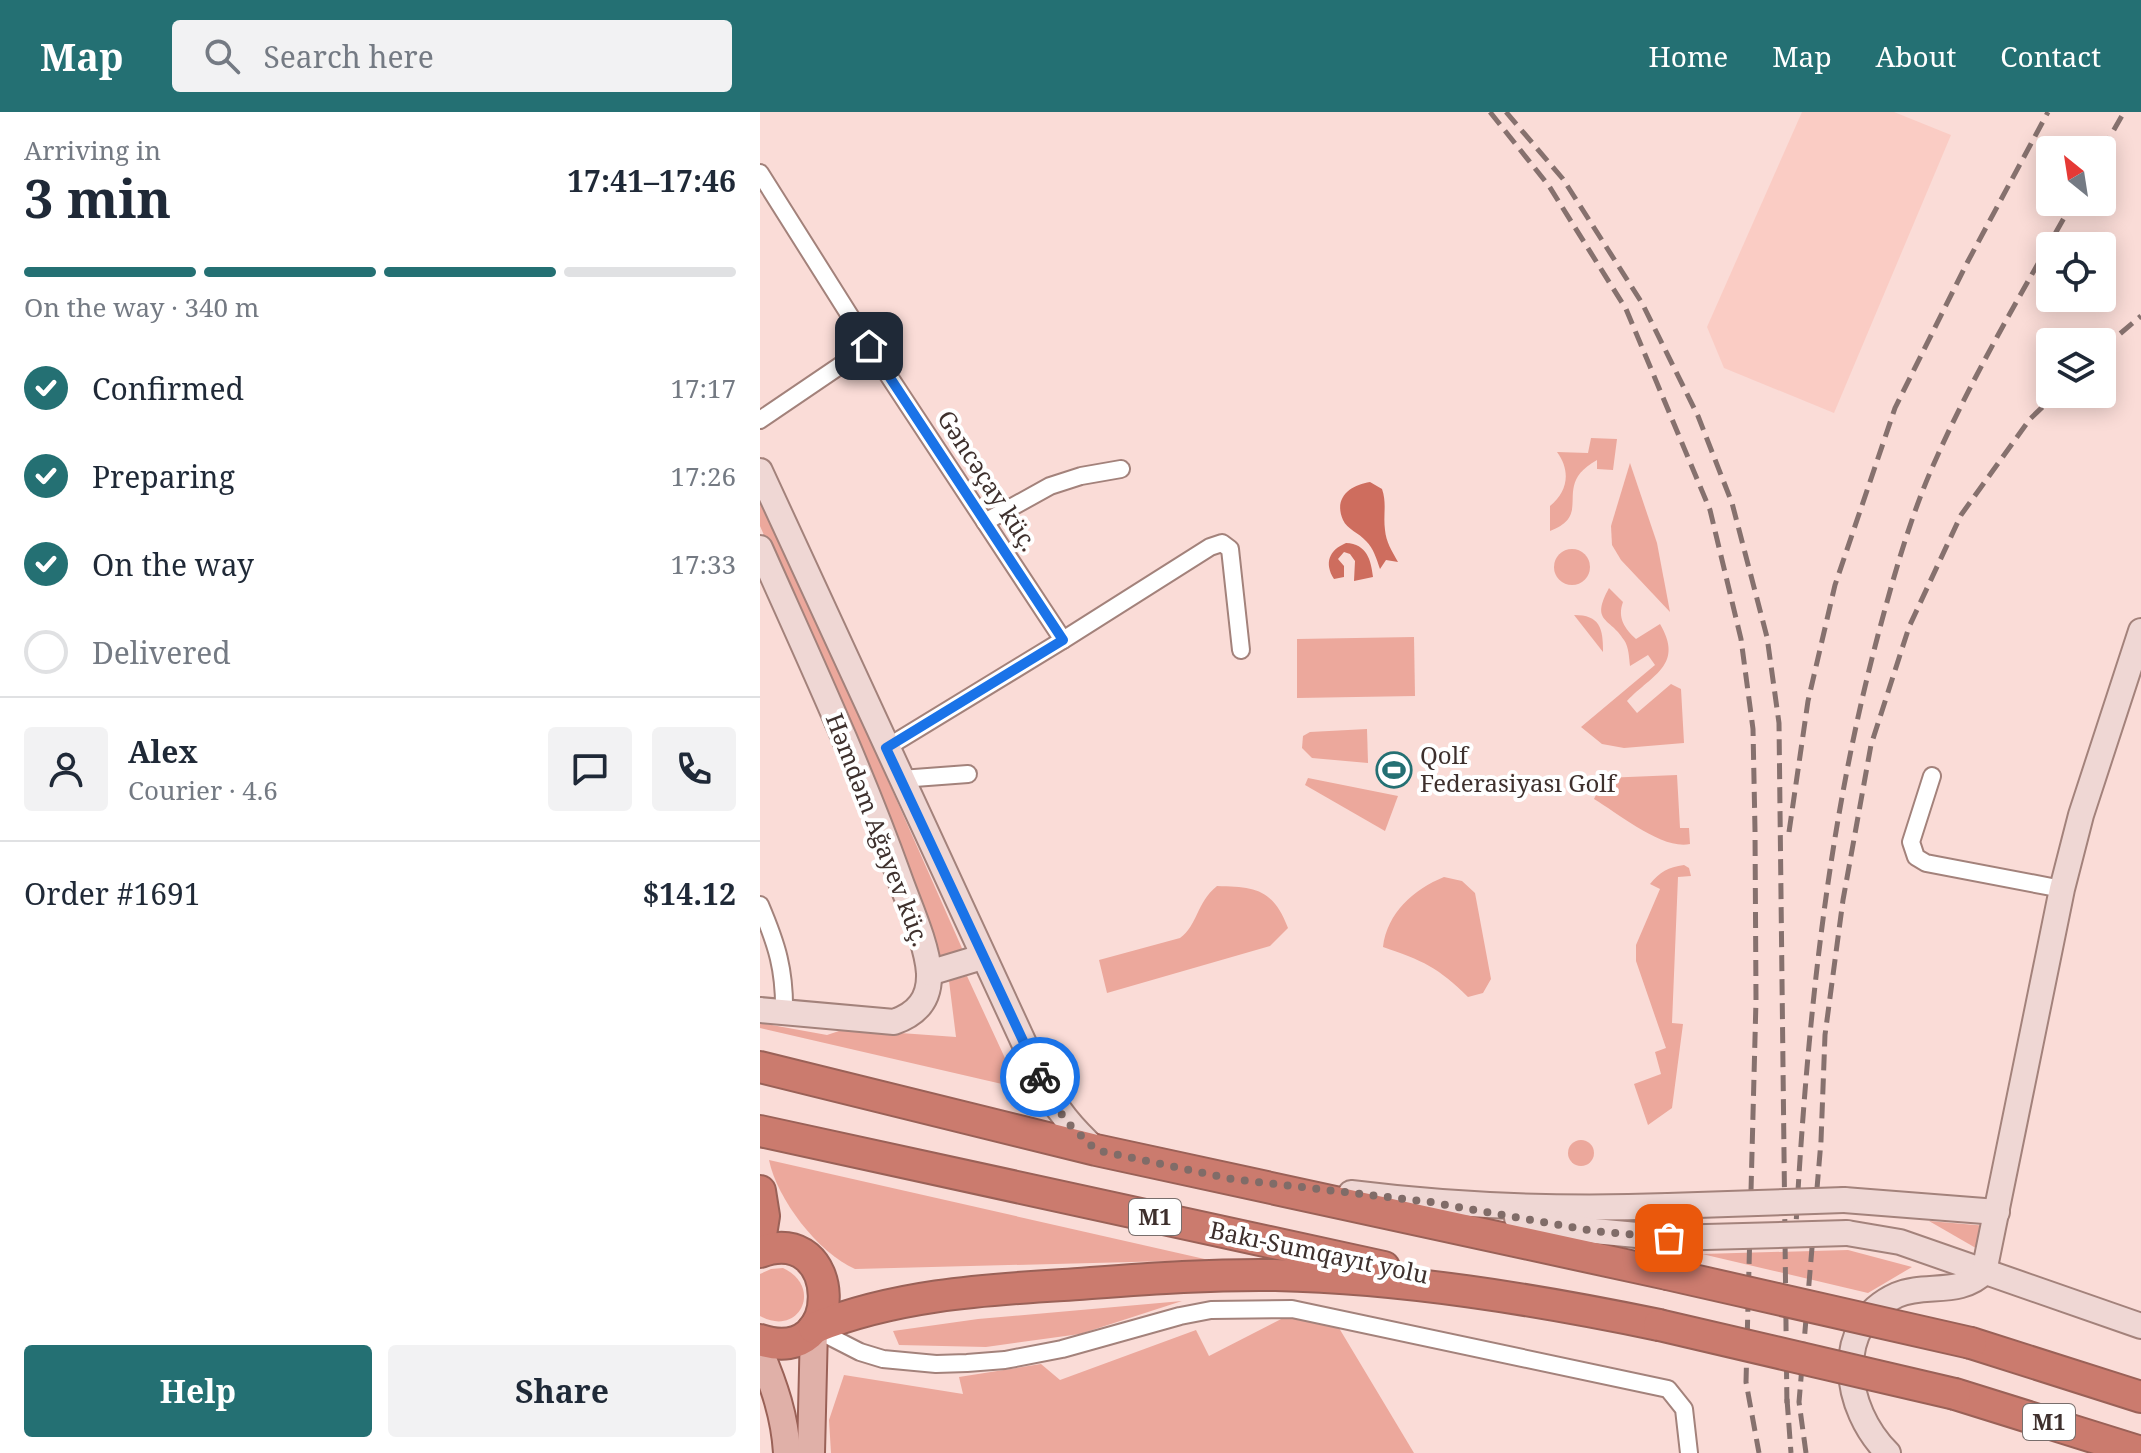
<!DOCTYPE html>
<meta charset="utf-8">
<style>
body{margin:0;font-family:"Noto Serif",serif;background:#f2f2f3;color:#1f2937;height:100vh;display:flex;flex-direction:column;font-size:30px;white-space:nowrap}
*{box-sizing:border-box;margin:0}
p{font-size:26px;color:#747a83}
.icon{flex:none;width:44px;height:44px;fill:none;stroke:currentColor;stroke-width:2;stroke-linecap:round;stroke-linejoin:round}
.map{position:relative;flex:1;overflow:hidden}
.drawer{display:flex;flex-direction:column;background:#fff;width:760px}
.drawer>*{flex:none}
.needle{width:52px;rotate:330deg}
.buttons{position:absolute;left:1276px;top:24px;display:grid;gap:16px}
.buttons a{display:grid;place-items:center;width:80px;height:80px;border-radius:8px;background:#fff;box-shadow:0 4px 20px #0003;font-size:40px}
.pin{position:absolute;display:grid;place-items:center;width:68px;height:68px;color:#fff;margin:-34px;border-radius:16px;box-shadow:0 4px 12px #0006}
.courier{position:absolute;display:grid;place-items:center;width:80px;height:80px;margin:-40px;border:6px solid #1a73e8;border-radius:50%;background:#fff;color:#222;box-shadow:0 2px 10px #0007}
.summary em{font-style:normal;font-weight:700}
.summary div{display:flex;flex-direction:column-reverse}
.summary{display:flex;align-items:center;justify-content:space-between;height:136px;padding:0 24px}
h1{font-size:52px;font-weight:700;line-height:60px}
.bar{display:grid;grid-template-columns:repeat(4,1fr);gap:12px 8px;align-content:center;height:96px;padding:0 24px}
.bar i{height:10px;border-radius:6px;background:#e0e1e3}
.bar .on{background:#247073}
.bar p{grid-column:span 4}
.line{display:flex;align-items:center;gap:20px;padding:0 24px;border-top:2px solid #e0e1e3}
.line div{flex:1}
.round{display:grid;place-items:center;flex:none;width:84px;height:84px;border-radius:8px;background:#f2f2f3}
ol{padding:0 24px;list-style:none}
li{display:flex;align-items:center;gap:24px;height:88px}
li p{margin-inline-start:auto}
li .icon{padding:8px;border-radius:50%;background:#247073;color:#fff;stroke-width:4}
li:last-child{color:#747a83}
li i{width:44px;height:44px;border:4px solid #e0e1e3;border-radius:50%}
.cta{display:flex;gap:16px;margin-top:auto;padding:16px 24px}
.cta a{flex:1;height:92px;border-radius:8px;background:#247073;color:#fff;font-size:32px;font-weight:700;line-height:92px;text-align:center}
.cta a+a{background:#f2f2f3;color:#1f2937}
header{display:flex;align-items:center;gap:48px;box-sizing:border-box;height:112px;padding:0 40px;background:#247073;color:#fff}
header strong{font-size:38px}
nav{display:flex;gap:44px;margin-inline-start:auto;font-size:28px}
.search{width:560px;height:72px;background:#f2f2f3;display:flex;align-items:center;gap:20px;box-sizing:border-box;padding:0 28px;border-radius:8px;color:#747a83;font-size:30px}
main{display:flex;flex:1;min-height:0}
.map>svg:first-child{display:block}
.built{fill:#faccc4}
.green{fill:#eca89c}
.water{fill:#ce6d5e}
.lines{fill:none;stroke-linecap:round;stroke-linejoin:round}
.street-casing{stroke:#a3827b;stroke-width:20}
.secondary-casing{stroke:#a3827b;stroke-width:28}
.primary-casing{stroke:#9a6157;stroke-width:30}
.highway-casing{stroke:#9a6157;stroke-width:34}
.street{stroke:#fff;stroke-width:16}
.secondary{stroke:#efd7d4;stroke-width:24}
.primary{stroke:#e0b0a8;stroke-width:26}
.highway{stroke:#cb7b6e;stroke-width:30}
.rail{stroke:#86716e;stroke-width:5;stroke-dasharray:16 8;stroke-linecap:butt}
.secondary-bridge-casing{stroke:#a3827b;stroke-width:28;stroke-linecap:butt}
.highway-bridge-casing{stroke:#9a6157;stroke-width:34;stroke-linecap:butt}
.secondary-bridge{stroke:#efd7d4;stroke-width:24}
.highway-bridge{stroke:#cb7b6e;stroke-width:30}
.done{stroke:#806c68;stroke-width:8;stroke-dasharray:0 14.4}
.route{stroke:#1a73e8;stroke-width:10}
.labels{text-anchor:middle;stroke-width:8;stroke-linejoin:round;paint-order:stroke}
.shield{fill:#fff;stroke:#786e6c;stroke-width:2}
.shield-label{font-size:22px;font-weight:bold;fill:#3e302d}
.street-label{font-size:24px;fill:#3e302d;stroke:#fff}
.poi-label{font-size:24px;fill:#3e302d;stroke:#fff;text-anchor:start}
</style>
<header>
<strong>Map</strong>
<div class="search"><svg class="icon" aria-label="search" viewBox="0 0 24 24"><circle cx="10" cy="10" r="6"/><path d="M15 15l6 6"/></svg>Search here</div>
<nav><a>Home</a><a>Map</a><a>About</a><a>Contact</a></nav>
</header>
<main>
<section class="drawer">
<div class="summary"><div><h1>3 min</h1><p>Arriving in</p></div><em>17:41–17:46</em></div>
<div class="bar"><i class="on"></i><i class="on"></i><i class="on"></i><i></i><p>On the way · 340 m</p></div>
<ol>
<li><svg class="icon" aria-label="check" viewBox="0 0 24 24"><path d="M5 12l5 5 9-10"/></svg>Confirmed<p>17:17</p></li>
<li><svg class="icon" aria-label="check" viewBox="0 0 24 24"><path d="M5 12l5 5 9-10"/></svg>Preparing<p>17:26</p></li>
<li><svg class="icon" aria-label="check" viewBox="0 0 24 24"><path d="M5 12l5 5 9-10"/></svg>On the way<p>17:33</p></li>
<li><i></i>Delivered</li>
</ol>
<div class="line" style="height:144px"><a class="round"><svg class="icon" aria-label="person" viewBox="0 0 24 24"><circle cx="12" cy="8" r="4"/><path d="M4 21q1-7 8-7t8 7"/></svg></a><div><b>Alex</b><p>Courier · 4.6</p></div><a class="round"><svg class="icon" aria-label="chat" viewBox="0 0 24 24"><path d="M4 5h16v11H9l-5 4z"/></svg></a><a class="round"><svg class="icon" aria-label="phone" viewBox="0 0 24 24"><path d="M5 4h4l2 5-3 2q2 4 5 5l2-3 5 2v4C11 20 4 13 5 4z"/></svg></a></div>
<div class="line" style="height:104px"><div>Order #1691</div><b>$14.12</b></div>
<div class="cta"><a>Help</a><a>Share</a></div>
</section>
<div class="map">
<svg width="1381" height="1341" viewBox="0 0 1381 1341">
<rect width="100%" height="100%" fill="#fadcd7"/>
<!-- built -->
<path class="built" d="M1042,0H1134L1191,23L1074,301L964,256L947,215Z"/>
<!-- green -->
<g class="green">
<path d="M831,326L857,327L853,358L837,357V348C790,374 835,402 790,419V394C808,379 811,359 797,340L828,341Z"/>
<path d="M870,351L897,431L910,500L861,448L852,433L851,414Z"/>
<path d="M0,379L205,843L178,851L110,666L0,414Z"/>
<circle cx="812" cy="455" r="18"/>
<path d="M849,476L863,490C857,506 865,517 876,527L900,512C924,553 893,562 867,589L877,601L911,572L921,577L924,631L864,636L842,632L821,615L895,553L888,543L870,554C869,546 869,535 864,528C850,505 830,511 849,476Z"/>
<path d="M814,503C840,503 843,516 843,540Z"/>
<path d="M654,525L655,584L537,586V527Z"/>
<path d="M607,617L608,651L552,646L542,636L543,624L550,620Z"/>
<path d="M917,663L920,716H929L930,732C902,738 859,702 834,687L844,666Z"/>
<path d="M548,666L638,684L625,719L545,673Z"/>
<path d="M924,753L929,756L931,764L918,765L912,911L923,912L912,996L888,1013L874,972L901,962L895,940L906,936L876,849V833L900,777L890,772C900,760 908,755 924,753Z"/>
<path d="M684,765L702,769L715,781L731,867L723,881L708,885C679,856 662,848 623,835C627,801 654,777 684,765Z"/>
<path d="M457,774C496,775 513,777 528,816L510,834L347,881L339,848L420,826C438,813 436,791 457,774Z"/>
<path d="M207,864L250,957L242,972L0,916V911L67,923L85,917L196,925L189,869Z"/>
<circle cx="821" cy="1041" r="13"/>
<path d="M9,1048L449,1148L95,1157C58,1141 17,1087 9,1048Z"/>
<path d="M1169,1109L1227,1114L1221,1139Z"/>
<path d="M1088,1138L1152,1155L1108,1181L942,1142Z"/>
<path d="M23,1156C64,1175 39,1226 0,1204V1162L11,1157Z"/>
<path d="M422,1189L320,1222L226,1235L139,1233L133,1219L218,1207Z"/>
<path d="M529,1203L579,1216L654,1341H71L69,1308L84,1263L203,1282L199,1265L281,1252L300,1268L436,1218L449,1244Z"/>
</g>
<!-- water -->
<g class="water">
<path d="M610,370L622,377C627,391 623,403 625,418C626,430 632,439 638,450L626,448L620,457C616,446 614,437 606,429C599,421 587,417 583,408C573,385 591,373 610,370Z"/>
<path d="M586,431C607,432 611,448 613,465L594,469L595,449L590,442L584,440L578,447L584,454V465L574,467C564,451 569,438 586,431Z"/>
</g>
<g class="lines">
<defs>
<g id="street">
<path d="M0,61L109,234L303,528L126,636"/>
<path d="M0,308L109,234"/>
<path d="M225,410L290,374L321,364L361,357"/>
<path d="M303,528L450,435L462,431L470,437L481,538"/>
<path d="M1172,664L1151,730L1156,745L1166,751L1302,777"/>
<path d="M141,667L208,662"/>
<path d="M0,793C17,833 25,858 24,902"/>
<path d="M55,1217L100,1240L123,1247L176,1252L207,1251L245,1248L302,1237L420,1204L451,1198L532,1197L908,1277L924,1297L929,1341"/>
</g>
<g id="secondary">
<path d="M0,359L281,968C296,997 313,1017 336,1038"/>
<path d="M0,436C48,544 98,651 138,762C148,791 167,831 169,861C170,887 157,902 134,910L0,898"/>
<path d="M169,861L222,845"/>
<path d="M591,1081C696,1094 803,1098 908,1094"/>
<path d="M1084,1088L1237,1100"/>
<path d="M757,1106L834,1119L909,1126"/>
<path d="M1087,1121L1140,1130L1381,1214"/>
<path d="M1128,1341C1084,1298 1070,1213 1137,1183C1165,1171 1201,1184 1224,1160L1302,777L1321,703L1381,519"/>
</g>
<g id="primary">
<path d="M0,1240C14,1273 25,1305 27,1341"/>
<path d="M51,1341L54,1216"/>
</g>
<g id="highway">
<path d="M0,955L336,1038L907,1162"/>
<path d="M0,1019L624,1155"/>
<path d="M0,1079L4,1104L0,1129"/>
<path d="M0,1140C82,1109 88,1257 0,1228"/>
<path d="M54,1216C133,1184 219,1178 303,1173C374,1168 444,1162 515,1163C644,1166 773,1187 899,1213"/>
<path d="M1211,1231L1381,1285"/>
<path d="M1195,1282L1381,1340"/>
</g>
</defs>
<!-- street casing -->
<use href="#street" class="street-casing"/>
<!-- secondary casing -->
<use href="#secondary" class="secondary-casing"/>
<!-- primary casing -->
<use href="#primary" class="primary-casing"/>
<!-- highway casing -->
<use href="#highway" class="highway-casing"/>
<!-- street -->
<use href="#street" class="street"/>
<!-- secondary -->
<use href="#secondary" class="secondary"/>
<!-- primary -->
<use href="#primary" class="primary"/>
<!-- highway -->
<use href="#highway" class="highway"/>
<!-- rail -->
<g class="rail">
<path d="M730,0L789,74L866,197L950,398L981,527L993,617L995,718L996,888L986,1270L999,1341"/>
<path d="M746,0L803,67L882,191L938,304L972,391L1007,525L1019,611L1027,1298"/>
<path d="M1342,39L1364,0"/>
<path d="M1342,237L1381,204"/>
<path d="M1029,720L1048,589L1075,473L1135,296L1207,151L1288,0"/>
<path d="M1035,1131C1046,926 1065,722 1118,523C1133,467 1149,409 1172,356C1212,264 1264,177 1313,90"/>
<path d="M1027,1287L1031,1341"/>
<path d="M1046,1341L1039,1290L1061,1029L1065,923L1083,788L1111,633L1149,515L1201,403L1270,307L1296,282"/>
</g>
<defs>
<g id="secondary-bridge">
<path d="M908,1094L1084,1088"/>
<path d="M909,1126L1087,1121"/>
</g>
<g id="highway-bridge">
<path d="M907,1162L1211,1231"/>
<path d="M899,1213L1195,1282"/>
</g>
</defs>
<!-- secondary-bridge casing -->
<use href="#secondary-bridge" class="secondary-bridge-casing"/>
<!-- highway-bridge casing -->
<use href="#highway-bridge" class="highway-bridge-casing"/>
<!-- secondary-bridge -->
<use href="#secondary-bridge" class="secondary-bridge"/>
<!-- highway-bridge -->
<use href="#highway-bridge" class="highway-bridge"/>
</g>
<g class="lines">
<!-- done -->
<path class="done" d="M280,965L293,991L311,1014L336,1038L472,1067L670,1090L834,1119L909,1126"/>
<!-- route -->
<path class="route" d="M109,234L303,528L126,636L280,965"/>
</g>
<!-- icons -->
<defs>
<symbol id="stadium-ring" viewBox="-11 -11 22 22"><circle r="9.5" fill="#fff" stroke="#247073" stroke-width="1.5"/><path d="M0-5a6.5 5 0 1 0 0 10a6.5 5 0 1 0 0-10ZM-3.5-1.8h7v3.6h-7Z" fill="#247073"/></symbol>
</defs>
<g fill-rule="evenodd">
<use href="#stadium-ring" x="614" y="638" width="40" height="40"/>
</g>
<g class="labels">
<!-- shield labels -->
<g class="shield">
<rect x="369" y="1087" width="52" height="36" rx="6"/>
<rect x="1263" y="1292" width="52" height="36" rx="6"/>
</g>
<g class="shield-label">
<text x="395" y="1113">M1</text>
<text x="1289" y="1318">M1</text>
</g>
<!-- street labels -->
<g class="street-label">
<text transform="translate(227 369) rotate(57)" y="8">Gəncəçay küç.</text>
<text transform="translate(117 718) rotate(69)" y="8">Həmdəm Ağayev küç.</text>
<text transform="translate(559 1141) rotate(12)" y="8">Bakı-Sumqayıt yolu</text>
</g>
<!-- poi labels -->
<g class="poi-label">
<text x="660" y="652">Qolf<tspan x="660" dy="28">Federasiyası Golf</tspan></text>
</g>
</g>
</svg>
<div class="buttons">
<a><svg class="needle" viewBox="-14 -14 28 28"><path d="M0-13l5 13h-10z" fill="#e53935"/><path d="M0 13l5-13h-10z" fill="#747a83"/></svg></a>
<a><svg class="icon" aria-label="locate" viewBox="0 0 24 24"><circle cx="12" cy="12" r="6"/><path d="M12 2v4M12 18v4M2 12h4M18 12h4"/></svg></a>
<a><svg class="icon" aria-label="layers" viewBox="0 0 24 24"><path d="M12 4l9 5-9 5-9-5zM3 14l9 5 9-5"/></svg></a>
</div>
<div class="pin" style="left:909px;top:1126px;background:#ea580c"><svg class="icon" aria-label="bag" viewBox="0 0 24 24"><path d="M5 8h14l-1 12H6zM9 8a3 3 0 0 1 6 0"/></svg></div>
<div class="pin" style="left:109px;top:234px;background:#1f2937"><svg class="icon" aria-label="home" viewBox="0 0 24 24"><path d="M3 11l9-7 9 7M6 9v11h12V9"/></svg></div>
<div class="courier" style="left:280px;top:965px"><svg class="icon" aria-label="bike" viewBox="0 0 24 24"><circle cx="6" cy="16" r="4"/><circle cx="18" cy="16" r="4"/><path d="M6 16l4-8h5l3 8M10 8l3 8H6M13 5h3"/></svg></div>
</div>
</main>
